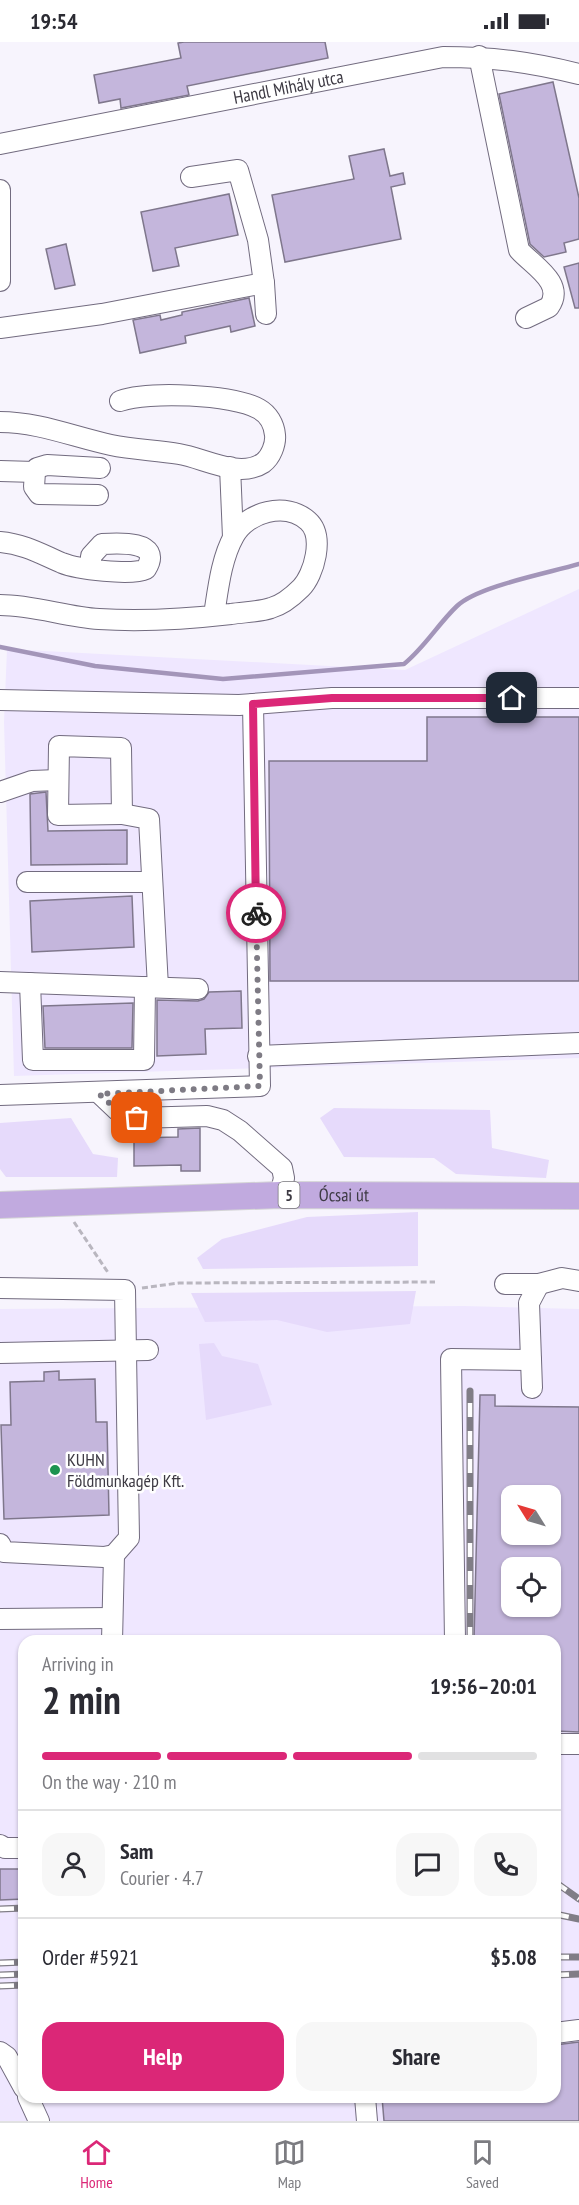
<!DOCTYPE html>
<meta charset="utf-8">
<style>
body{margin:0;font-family:"PT Sans Narrow",sans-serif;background:#f7f7f7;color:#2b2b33;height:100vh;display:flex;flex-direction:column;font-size:22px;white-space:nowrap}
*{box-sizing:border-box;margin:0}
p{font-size:20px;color:#7c7c81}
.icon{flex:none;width:33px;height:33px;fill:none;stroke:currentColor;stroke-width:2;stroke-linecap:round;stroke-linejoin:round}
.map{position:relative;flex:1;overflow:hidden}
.sheet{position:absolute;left:18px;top:1593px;width:543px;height:468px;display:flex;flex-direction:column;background:#fff;border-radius:18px;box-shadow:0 2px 4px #0004}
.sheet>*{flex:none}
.needle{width:39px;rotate:307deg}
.controls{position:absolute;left:501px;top:1443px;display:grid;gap:12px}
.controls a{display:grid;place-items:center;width:60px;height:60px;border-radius:12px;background:#fff;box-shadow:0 2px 4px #0004;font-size:30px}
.pin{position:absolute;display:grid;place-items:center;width:51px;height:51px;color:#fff;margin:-26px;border-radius:12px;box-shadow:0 3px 9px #0006}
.courier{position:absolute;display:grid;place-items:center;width:60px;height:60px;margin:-30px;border:4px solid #db2777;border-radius:50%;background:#fff;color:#222;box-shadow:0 2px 8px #0007}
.head em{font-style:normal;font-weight:700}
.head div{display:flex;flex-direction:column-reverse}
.head{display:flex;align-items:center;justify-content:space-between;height:102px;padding:0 24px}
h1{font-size:39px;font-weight:700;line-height:45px}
.bar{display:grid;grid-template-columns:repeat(4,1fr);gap:9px 6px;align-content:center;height:72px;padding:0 24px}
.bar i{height:8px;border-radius:4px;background:#e1e1e2}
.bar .active{background:#db2777}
.bar p{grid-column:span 4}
.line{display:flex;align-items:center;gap:15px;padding:0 24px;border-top:2px solid #e1e1e2}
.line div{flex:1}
.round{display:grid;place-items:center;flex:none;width:63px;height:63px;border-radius:18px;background:#f7f7f7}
.button{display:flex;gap:12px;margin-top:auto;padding:12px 24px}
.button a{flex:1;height:69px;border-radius:18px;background:#db2777;color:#fff;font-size:24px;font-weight:700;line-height:69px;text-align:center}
.button a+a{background:#f7f7f7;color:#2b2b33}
.status{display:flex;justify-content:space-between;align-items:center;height:42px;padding:0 30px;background:#fff;direction:ltr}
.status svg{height:16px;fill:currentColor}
.dock{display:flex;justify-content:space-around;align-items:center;height:84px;border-top:2px solid #e1e1e2;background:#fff;font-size:16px;color:#7c7c81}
.dock a{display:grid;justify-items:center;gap:3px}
.dock .active{color:#db2777}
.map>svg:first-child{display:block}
.built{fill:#efe7ff;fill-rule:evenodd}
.green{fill:#e6dafb}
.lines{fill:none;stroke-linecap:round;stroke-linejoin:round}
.stream{stroke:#a395b9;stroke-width:4.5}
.building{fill:#c4b6dc;stroke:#7f778c;stroke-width:1.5;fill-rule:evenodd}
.minor-casing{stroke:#726b7f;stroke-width:22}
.major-casing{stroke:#d4d4d6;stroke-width:28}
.path{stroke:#b9b6bf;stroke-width:3;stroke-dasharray:6 3;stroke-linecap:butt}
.minor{stroke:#fff;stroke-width:20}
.major{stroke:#c1aadf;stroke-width:26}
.rail-casing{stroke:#807d86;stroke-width:7}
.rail{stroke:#fff;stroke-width:4.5;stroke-dasharray:14;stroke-linecap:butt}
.done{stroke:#7e7b84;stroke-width:6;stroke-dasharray:0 10.8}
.route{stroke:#db2777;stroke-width:8}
.poi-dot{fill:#1c934f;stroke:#fff;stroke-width:2}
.labels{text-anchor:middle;stroke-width:5;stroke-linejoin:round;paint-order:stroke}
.shield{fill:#fff;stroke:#77757b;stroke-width:1.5}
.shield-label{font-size:16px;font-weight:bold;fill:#3d3a43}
.street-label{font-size:18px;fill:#3d3a43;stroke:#fff}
.poi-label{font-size:18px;fill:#3d3a43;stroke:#fff;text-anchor:start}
</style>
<div class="status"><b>19:54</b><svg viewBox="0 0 49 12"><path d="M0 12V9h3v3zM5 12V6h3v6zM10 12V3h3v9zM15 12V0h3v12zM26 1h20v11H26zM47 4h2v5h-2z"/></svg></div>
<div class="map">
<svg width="579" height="2079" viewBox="0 0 579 2079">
<rect width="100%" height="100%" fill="#f7f4fd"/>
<!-- built -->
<g class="built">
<path d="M579,547V1016L14,1034L4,680L7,607L405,628Z"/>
<path d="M464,1264L579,1267V2079H0V1267ZM512,1454H550V1492H512ZM512,1526H550V1564H512ZM24,1599H555V2055H24Z"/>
</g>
<!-- green -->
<g class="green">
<path d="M334,1066L490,1068L492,1106L549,1118L546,1136L456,1132L434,1116L344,1115L320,1076Z"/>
<path d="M71,1076L93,1112L118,1116L117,1135H6L0,1127V1081Z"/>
<path d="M418,1170V1224L203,1227L197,1216L222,1197L307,1175Z"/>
<path d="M416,1249L410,1282L327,1290L277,1278L205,1280L191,1251Z"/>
<path d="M214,1301L222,1314L258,1322L272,1363L206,1378L199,1302Z"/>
</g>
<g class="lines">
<!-- stream -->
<path class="stream" d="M0,605L95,624L223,637L404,622C425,605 438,582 457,564C478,544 549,531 579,522"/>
</g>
<!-- building -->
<g class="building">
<path d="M184,0H325L328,16L187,44L189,53L121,66L120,57L99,61L94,33L181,16L178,1Z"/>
<path d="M553,40L579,156V197L564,201L566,210L544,215L530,202L499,52Z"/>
<path d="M384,107L390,134L403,131L405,142L391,145L401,197L285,220L272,153L354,137L349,114Z"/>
<path d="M229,152L238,193L175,206L179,224L153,229L141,170Z"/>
<path d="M66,202L75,243L55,247L46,207Z"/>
<path d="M579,221V266H575L564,225Z"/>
<path d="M249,256L255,284L231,290L230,284L185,294L186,301L140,311L133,278L160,273L161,278L182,273V270Z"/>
<path d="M427,675H579V939H270L269,719H427Z"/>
<path d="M46,750L48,789L127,788V822L31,823L30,752Z"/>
<path d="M132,854L134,905L32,910L30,859Z"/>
<path d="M241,949L242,986L205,987L206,1012L157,1014V958L198,959L204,957L209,950Z"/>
<path d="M133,961L132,1006H45L43,964Z"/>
<path d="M200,1086V1129H181V1123L134,1124V1096L178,1095V1087Z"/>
<path d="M59,1329V1338L95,1337L96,1380H107L109,1473L4,1477L1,1383H11L10,1340L44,1339V1330Z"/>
<path d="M480,1353H495V1364L579,1365V1690L555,1689V1599H474ZM512,1454H550V1492H512ZM512,1526H550V1564H512Z"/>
<path d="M0,1827H24V1857L0,1858Z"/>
<path d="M579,2000V2079H384L382,2055H555V2003Z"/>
</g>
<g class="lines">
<defs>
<g id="minor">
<path d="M479,14L519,208C532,223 566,241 549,265L526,276"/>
<path id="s1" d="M0,102L443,15C494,15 530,20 579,32"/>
<path d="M0,148V239"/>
<path d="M264,241L266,272"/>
<path d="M0,286L102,272L264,241L258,198L238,128L191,135"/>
<path d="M0,380C38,380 74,395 111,403C134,408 157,408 179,412C204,416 239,437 263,421C271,415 276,402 275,393C274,382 268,372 259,367C232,352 148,349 120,359"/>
<path d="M230,425L233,495"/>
<path d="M0,429L35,430L37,426L47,423L100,426"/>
<path d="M35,430L34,445L39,452L98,453"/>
<path d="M0,500C24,502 41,512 62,521C77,527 131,534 146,527C164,498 117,501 102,502L91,514V526"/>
<path d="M0,563C34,563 66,575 99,577C143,580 187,577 231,572C244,570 259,570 271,566C282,563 293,554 301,546C314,533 325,494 308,479C286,459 247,470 234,494C221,517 218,548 214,573"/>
<path d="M0,658L239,663L332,656H579"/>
<path d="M59,704L121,706L122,772L58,773Z"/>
<path d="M0,750L32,739L58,738"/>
<path d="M122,772L149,777L158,945"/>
<path d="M27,840H152"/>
<path d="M0,940L198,947"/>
<path d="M30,941L33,1018H144L145,945"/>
<path d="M258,1014L579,1001"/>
<path d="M99,1051L117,1068L137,1076L207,1074L223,1078L240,1089L282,1126L284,1136L280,1153"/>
<path d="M0,1053L260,1044L253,662"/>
<path d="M505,1242H539L562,1236L579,1239"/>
<path d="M0,1246L125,1248L129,1496L114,1513L104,1515L4,1510L0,1502"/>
<path d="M0,1311L148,1308"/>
<path d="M532,1346L529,1261L539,1242"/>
<path d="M0,1577L112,1576"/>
<path d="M112,1599L114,1513"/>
<path d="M455,1599L451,1317L531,1318"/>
<path d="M555,1702H579"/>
<path d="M0,1803L5,1806H24"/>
<path d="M555,1991L579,1988"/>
<path d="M0,2010L7,2015L24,2046"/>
<path d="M28,2055L39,2079"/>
<path d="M365,2055L367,2079"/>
</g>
<g id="major">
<path id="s2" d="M0,1163L280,1153L579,1154"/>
</g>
</defs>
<!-- minor casing -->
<use href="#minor" class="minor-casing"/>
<!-- major casing -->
<use href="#major" class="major-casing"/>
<!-- path -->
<g class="path">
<path d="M74,1180L109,1232"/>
<path d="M142,1246L179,1241L435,1240"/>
</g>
<!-- minor -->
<use href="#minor" class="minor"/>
<!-- major -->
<use href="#major" class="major"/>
<defs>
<g id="rail">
<path d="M470,1599V1349"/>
<path d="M555,1840L579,1857"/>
<path d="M0,1867L24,1866"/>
<path d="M555,1872L579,1877"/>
<path d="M555,1915H579"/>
<path d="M0,1921L24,1920"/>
<path d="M0,1933L24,1932"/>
<path d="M555,1933L579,1932"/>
<path d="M0,1944L24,1943"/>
</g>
</defs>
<!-- rail casing -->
<use href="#rail" class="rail-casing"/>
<!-- rail -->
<use href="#rail" class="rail"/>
</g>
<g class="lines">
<!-- done -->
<path class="done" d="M137,1076L117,1068L99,1052L260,1044L256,871"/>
<!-- route -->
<path class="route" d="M256,871L253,662L332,656H512"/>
</g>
<!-- markers -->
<circle class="poi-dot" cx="55" cy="1428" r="6"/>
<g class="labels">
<!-- shield labels -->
<rect class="shield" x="278.5" y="1140" width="21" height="26" rx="4.5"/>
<g class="shield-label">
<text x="289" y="1159">5</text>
</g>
<!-- street labels -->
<g class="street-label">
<text dy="6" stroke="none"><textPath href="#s1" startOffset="294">Handl Mihály utca</textPath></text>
<text dy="6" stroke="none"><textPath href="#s2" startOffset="344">Ócsai út</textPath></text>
</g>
<!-- poi labels -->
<g class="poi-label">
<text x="67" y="1424">KUHN<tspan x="67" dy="21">Földmunkagép Kft.</tspan></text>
</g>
</g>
</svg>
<div class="controls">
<a><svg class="needle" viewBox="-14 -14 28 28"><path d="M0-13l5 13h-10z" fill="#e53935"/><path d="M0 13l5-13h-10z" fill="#7c7c81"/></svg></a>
<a><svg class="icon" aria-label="locate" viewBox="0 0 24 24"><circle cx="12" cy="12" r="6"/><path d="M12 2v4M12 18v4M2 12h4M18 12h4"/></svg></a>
</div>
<div class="pin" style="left:137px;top:1076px;background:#ea580c"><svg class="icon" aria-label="bag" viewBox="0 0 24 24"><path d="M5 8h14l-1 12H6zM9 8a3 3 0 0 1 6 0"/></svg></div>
<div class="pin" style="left:512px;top:656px;background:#1f2937"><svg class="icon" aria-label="home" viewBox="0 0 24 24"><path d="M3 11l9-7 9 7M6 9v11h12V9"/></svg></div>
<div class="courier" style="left:256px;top:871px"><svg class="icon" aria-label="bike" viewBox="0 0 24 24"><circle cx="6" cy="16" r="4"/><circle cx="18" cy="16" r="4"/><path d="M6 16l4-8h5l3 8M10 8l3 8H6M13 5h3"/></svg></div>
<section class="sheet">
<div class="head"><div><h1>2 min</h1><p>Arriving in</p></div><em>19:56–20:01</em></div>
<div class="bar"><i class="active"></i><i class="active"></i><i class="active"></i><i></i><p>On the way · 210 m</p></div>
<div class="line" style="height:108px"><a class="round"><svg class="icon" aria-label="person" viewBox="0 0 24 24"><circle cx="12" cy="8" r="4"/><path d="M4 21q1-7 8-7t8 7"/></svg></a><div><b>Sam</b><p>Courier · 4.7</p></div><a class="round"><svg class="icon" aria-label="chat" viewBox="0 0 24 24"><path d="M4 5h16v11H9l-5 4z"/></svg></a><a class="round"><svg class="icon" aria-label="phone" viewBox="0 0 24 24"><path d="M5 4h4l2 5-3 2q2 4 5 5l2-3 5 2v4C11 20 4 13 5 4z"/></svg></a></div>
<div class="line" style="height:78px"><div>Order #5921</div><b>$5.08</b></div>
<div class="button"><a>Help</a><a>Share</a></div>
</section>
</div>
<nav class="dock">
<a class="active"><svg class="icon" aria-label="home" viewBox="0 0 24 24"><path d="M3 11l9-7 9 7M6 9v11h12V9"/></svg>Home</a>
<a><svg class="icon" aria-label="map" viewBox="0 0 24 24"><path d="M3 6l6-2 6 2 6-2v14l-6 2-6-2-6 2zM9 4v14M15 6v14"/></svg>Map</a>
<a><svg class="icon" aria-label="saved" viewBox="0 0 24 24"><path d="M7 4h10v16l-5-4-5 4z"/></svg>Saved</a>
</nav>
